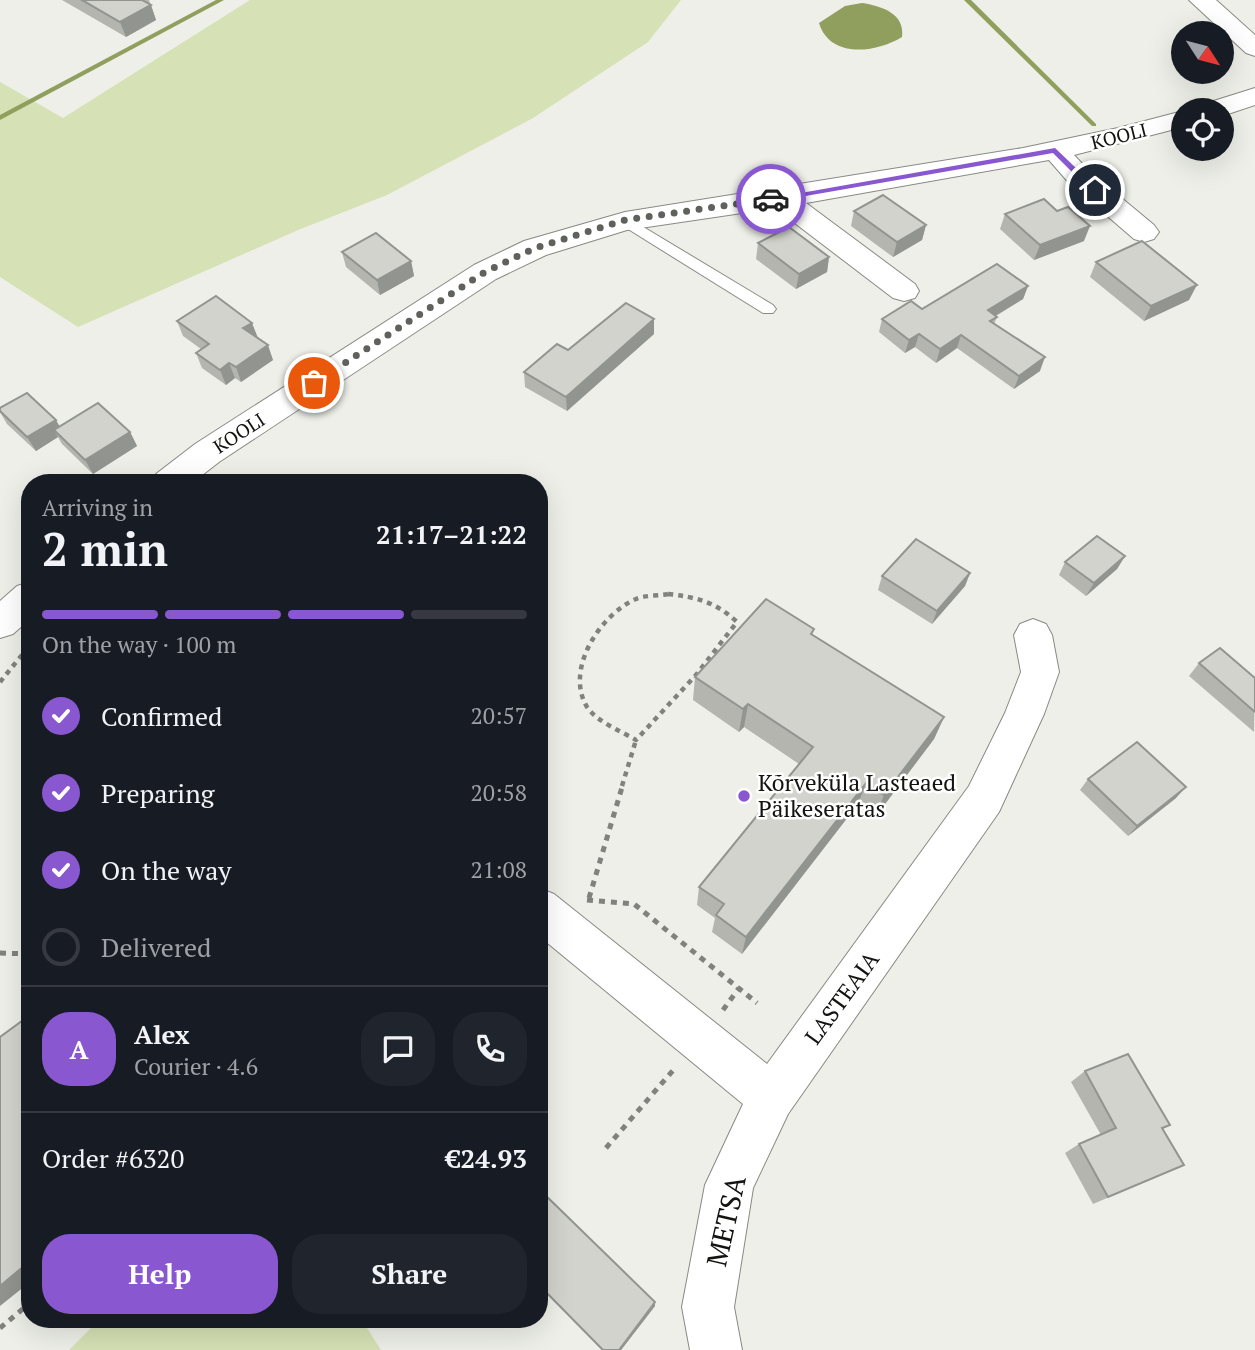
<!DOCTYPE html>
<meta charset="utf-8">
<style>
body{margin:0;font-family:"PT Serif",serif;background:#20242c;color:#f1f3f6;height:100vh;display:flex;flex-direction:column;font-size:26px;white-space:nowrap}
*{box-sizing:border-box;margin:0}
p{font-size:23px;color:#9ea1a6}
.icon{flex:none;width:38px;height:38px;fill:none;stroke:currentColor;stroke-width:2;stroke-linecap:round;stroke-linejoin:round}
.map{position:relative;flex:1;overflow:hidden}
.panel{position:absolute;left:21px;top:474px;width:527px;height:854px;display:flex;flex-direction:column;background:#171b24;border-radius:28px;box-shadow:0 7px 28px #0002}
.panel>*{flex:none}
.needle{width:46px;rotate:126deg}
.buttons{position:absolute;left:1171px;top:21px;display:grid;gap:14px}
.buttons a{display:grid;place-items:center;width:63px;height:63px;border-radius:50%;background:#171b24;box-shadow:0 7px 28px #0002;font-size:35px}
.pin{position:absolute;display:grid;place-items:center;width:60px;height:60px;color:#fff;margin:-30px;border:4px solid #fff;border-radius:50%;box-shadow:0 2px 7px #0007}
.courier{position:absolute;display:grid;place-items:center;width:70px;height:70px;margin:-35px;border:5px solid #8958d1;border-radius:50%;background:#fff;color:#222;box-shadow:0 2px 9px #0007}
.headline em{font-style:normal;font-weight:700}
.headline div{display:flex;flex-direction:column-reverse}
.headline{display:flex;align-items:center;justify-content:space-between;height:119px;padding:0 21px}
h1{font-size:46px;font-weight:700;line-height:52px}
.bar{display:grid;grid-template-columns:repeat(4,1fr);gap:10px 7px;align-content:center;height:84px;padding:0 21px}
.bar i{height:9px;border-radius:5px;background:#363941}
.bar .selected{background:#8958d1}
.bar p{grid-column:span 4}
.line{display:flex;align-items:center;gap:18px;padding:0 21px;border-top:2px solid #363941}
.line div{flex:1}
.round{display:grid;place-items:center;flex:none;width:74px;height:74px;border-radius:28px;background:#20242c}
ol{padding:0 21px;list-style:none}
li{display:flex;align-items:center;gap:21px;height:77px}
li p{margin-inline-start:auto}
li .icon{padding:7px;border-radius:50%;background:#8958d1;color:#fff;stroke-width:4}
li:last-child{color:#9ea1a6}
li i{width:38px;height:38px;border:4px solid #363941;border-radius:50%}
.action{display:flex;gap:14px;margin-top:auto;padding:14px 21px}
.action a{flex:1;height:80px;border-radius:28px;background:#8958d1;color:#fff;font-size:28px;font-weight:700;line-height:80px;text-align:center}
.action a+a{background:#20242c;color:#f1f3f6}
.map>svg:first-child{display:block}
.green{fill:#d6e1b5}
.water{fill:#909f5d}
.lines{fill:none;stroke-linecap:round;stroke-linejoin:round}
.stream{fill:#909f5d;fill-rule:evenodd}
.service-casing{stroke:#888a84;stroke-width:2}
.minor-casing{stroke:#888a84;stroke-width:2}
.path-far1{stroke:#81827d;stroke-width:4.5;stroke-dasharray:5 5;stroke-linecap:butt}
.path{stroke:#81827d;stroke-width:5;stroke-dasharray:6 6;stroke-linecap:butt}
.service{fill:#fff;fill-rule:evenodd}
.minor{fill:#fff;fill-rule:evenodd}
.wall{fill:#b4b5af}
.shaded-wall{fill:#92948f}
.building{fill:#d1d3cc;stroke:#92948f;stroke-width:2}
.route{fill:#8958d1}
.done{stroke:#5f615c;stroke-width:7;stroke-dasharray:0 12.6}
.poi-dot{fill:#8958d1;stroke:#fff;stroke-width:2.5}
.labels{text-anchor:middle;stroke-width:5;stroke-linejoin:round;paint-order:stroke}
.far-street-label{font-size:19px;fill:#131411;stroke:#fff}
.poi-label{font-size:23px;fill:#131411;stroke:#fff;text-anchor:start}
.street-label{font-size:23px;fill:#131411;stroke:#fff}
.near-street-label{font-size:28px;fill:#131411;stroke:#fff}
</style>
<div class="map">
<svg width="1255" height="1350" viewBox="0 0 1255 1350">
<rect width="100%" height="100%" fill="#edefe8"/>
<!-- green -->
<g class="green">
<path d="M250,0H681L648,42L533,118L387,195L298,230L78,327L0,277V82L63,118Z"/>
<path d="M99,1320H362L381,1350H69Z"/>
</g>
<!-- water -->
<path class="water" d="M862,3C881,6 905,13 902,37C876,53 830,59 819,23L845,6Z"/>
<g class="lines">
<!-- stream -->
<g class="stream">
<path d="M216,0H224L0,120V115Z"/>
<path d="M964,0H971L1096,124V126H1092Z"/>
</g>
<defs>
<path id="service" d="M625,216L773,305L776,309L773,313H763L620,224L618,221L620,218Z"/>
<g id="minor">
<path d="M1189,0H1216L1255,35V56L1246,53Z"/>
<path d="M1255,88V105L1222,116V110H1200L1204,104Z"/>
<path d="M1183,111V127L1074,155L1089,171L1154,225L1159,232L1154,239L1144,242L1134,239L1069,183L1049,160L806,203L915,284L919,291L915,298L904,301L893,298L775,208L627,230L546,255L496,279L219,462L192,483H151L156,474L195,444L474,265L524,241L625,212L1023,148L1118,128Z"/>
<path d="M30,582V619L13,634L0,638V601L17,586Z"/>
<path d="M1033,619L1046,624L1052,635L1059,672L1044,714L999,812L788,1114L753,1188L734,1307L742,1350H690L682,1307L705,1185L743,1104L539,936V888L554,894L767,1064L969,786L1005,713L1021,672L1014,635L1020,624Z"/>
</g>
</defs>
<!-- service casing -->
<use href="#service" class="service-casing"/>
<!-- minor casing -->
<use href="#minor" class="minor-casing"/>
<!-- path-far1 -->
<g class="path-far1">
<path d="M668,594C696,597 716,602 737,622L696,675L636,740C621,731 597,722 587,707C564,669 601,614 636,599C645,595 658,596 668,594Z"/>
<path d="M0,682L30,645"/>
<path d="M622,786L636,740"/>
</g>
<!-- path -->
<g class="path">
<path d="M589,898L623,784"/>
<path d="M587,900L634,904L757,1003"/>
<path d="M0,953L30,954"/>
<path d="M723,1010L739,988"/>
<path d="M606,1148L675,1068"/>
<path d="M0,1328L30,1303"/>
</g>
<!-- service -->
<use href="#service" class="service"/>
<!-- minor -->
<use href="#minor" class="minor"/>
</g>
<!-- wall -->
<g class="wall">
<path d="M62,0H149L156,20L126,37Z"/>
<path d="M854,211L926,225L922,240L893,257L851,226Z"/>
<path d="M1005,214L1084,241L1034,260L1000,229Z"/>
<path d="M758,243L829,257L827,272L796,289L756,259Z"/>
<path d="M342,252L411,261L414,276L380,295L346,267Z"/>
<path d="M1096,262L1189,300L1144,321L1090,277Z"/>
<path d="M1028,286L1023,299L996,316L997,317L994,324L1040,371L1014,389L957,348L936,363L915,347L905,353L879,332L882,319L922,309Z"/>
<path d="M177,321L258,338L273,360L241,382L235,378L226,385L202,368L196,353L201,349L183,336Z"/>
<path d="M654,334L567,411L525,387L524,372L568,350Z"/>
<path d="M0,408L60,427L130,432L137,446L93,474L62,444L58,437L36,451L7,424L0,412Z"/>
<path d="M1125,556L1117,569L1086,596L1059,575L1065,562Z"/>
<path d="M970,573L965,586L932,624L878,590L882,576Z"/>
<path d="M813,635L944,717L934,739L876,816L858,804L742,954L712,932L715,918L697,905L699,887L799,764L744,727L739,732L693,700L695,677Z"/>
<path d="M1199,663L1255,678L1254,732L1189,676Z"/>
<path d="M1088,779L1176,798L1128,836L1080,790Z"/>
<path d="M1085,1071L1170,1125L1163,1129L1184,1165L1093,1204L1065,1153L1079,1144L1101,1135L1071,1082Z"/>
<path d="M539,1189L655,1306L621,1350H602L539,1286Z"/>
</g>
<!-- shaded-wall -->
<g class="shaded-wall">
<path d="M151,5L156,20L126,37L120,22Z"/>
<path d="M926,225L922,240L893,257L897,242Z"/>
<path d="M1090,226L1084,241L1034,260L1040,245Z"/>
<path d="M829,257L827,272L796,289L799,274Z"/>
<path d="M411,261L414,276L380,295L377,280Z"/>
<path d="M1197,285L1189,300L1144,321L1151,306Z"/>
<path d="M1028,286L1023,299L983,323L988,310Z"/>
<path d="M654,319V334L567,411L566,397Z"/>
<path d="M252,323L258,338L243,328Z"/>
<path d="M919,334L915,347L905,353L909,340Z"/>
<path d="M961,335L957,348L936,363L940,349Z"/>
<path d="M268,345L273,360L241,382L236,367Z"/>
<path d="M1045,357L1040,371L1014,389L1019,376Z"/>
<path d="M229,363L235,378L226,385L220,370Z"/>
<path d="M56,420L64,434L54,430L58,437L36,451L27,437Z"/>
<path d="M130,432L137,446L93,474L85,460Z"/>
<path d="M1125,556L1117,569L1086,596L1094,583Z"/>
<path d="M970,573L965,586L932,624L937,611Z"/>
<path d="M748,704L744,727L739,732L743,709Z"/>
<path d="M944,717L934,739L876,816L884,795Z"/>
<path d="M866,783L858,804L742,954L746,937Z"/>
<path d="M1186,787L1176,798L1128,836L1137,826Z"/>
<path d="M30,1261V1282L0,1306V1286Z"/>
<path d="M655,1302V1306L621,1350H619Z"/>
</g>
<!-- building -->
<g class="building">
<path d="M82,0H142L151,5L120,22Z"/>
<path d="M883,195L926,225L897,242L854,211Z"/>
<path d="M1044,199L1057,211L1068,207L1090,226L1040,245L1005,214Z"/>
<path d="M789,227L829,257L799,274L758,243Z"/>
<path d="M376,233L411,261L377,280L342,252Z"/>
<path d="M1142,241L1197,285L1151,306L1096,262Z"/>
<path d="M997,264L1028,286L988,310L997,317L990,321L1045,357L1019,376L961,335L940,349L919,334L909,340L882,319L911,301L922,309Z"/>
<path d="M216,296L252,323L243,328L268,345L236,367L229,363L220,370L196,353L209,344L177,321Z"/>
<path d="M626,303L654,319L566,397L524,372L557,344L568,350Z"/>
<path d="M27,393L56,420L27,437L0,411V408Z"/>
<path d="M98,403L130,432L85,460L54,430Z"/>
<path d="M1097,536L1125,556L1094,583L1065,562Z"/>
<path d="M916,539L970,573L937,611L882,576Z"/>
<path d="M766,599L814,629L811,634L944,717L884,795L866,783L746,937L716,915L724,904L699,887L813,747L748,704L743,709L695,677Z"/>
<path d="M1220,648L1255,678V712L1199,663Z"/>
<path d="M1137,742L1186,787L1137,826L1088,779Z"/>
<path d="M30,870V881L25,874Z"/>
<path d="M30,1015V1261L0,1286V1037Z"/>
<path d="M1128,1054L1170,1125L1162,1128L1184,1165L1108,1197L1079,1144L1116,1128L1085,1071Z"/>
<path d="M539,1189L655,1302L619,1350H603L539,1285Z"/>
</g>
<!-- route -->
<path class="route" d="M1055,148L1098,189V192H1092L1053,153L771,202L767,199Z"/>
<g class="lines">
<!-- done -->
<path class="done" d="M314,383L485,272L535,248L625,220L771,199"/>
</g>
<!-- markers -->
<circle class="poi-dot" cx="744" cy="796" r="7"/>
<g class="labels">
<!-- far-street labels -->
<g class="far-street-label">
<text transform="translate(1119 136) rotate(-14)" y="7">KOOLI</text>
<text transform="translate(239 433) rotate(-33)" y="7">KOOLI</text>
</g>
<!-- poi labels -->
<g class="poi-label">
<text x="758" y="791">Kõrveküla Lasteaed<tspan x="758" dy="26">Päikeseratas</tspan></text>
</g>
<!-- street labels -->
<g class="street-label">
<text transform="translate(842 998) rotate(-54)" y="8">LASTEAIA</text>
</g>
<!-- near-street labels -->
<g class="near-street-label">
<text transform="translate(726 1221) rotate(-77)" y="10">METSA</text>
</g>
</g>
</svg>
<div class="buttons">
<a><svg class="needle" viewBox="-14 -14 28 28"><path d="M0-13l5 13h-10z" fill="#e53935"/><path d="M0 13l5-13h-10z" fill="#9ea1a6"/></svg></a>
<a><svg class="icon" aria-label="locate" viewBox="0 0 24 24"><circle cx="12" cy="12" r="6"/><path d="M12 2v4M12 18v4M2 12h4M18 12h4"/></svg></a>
</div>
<div class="pin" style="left:314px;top:383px;background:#ea580c"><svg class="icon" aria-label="bag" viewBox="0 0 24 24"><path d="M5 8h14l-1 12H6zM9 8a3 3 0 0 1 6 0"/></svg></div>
<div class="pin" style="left:1095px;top:190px;background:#1f2937"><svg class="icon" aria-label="home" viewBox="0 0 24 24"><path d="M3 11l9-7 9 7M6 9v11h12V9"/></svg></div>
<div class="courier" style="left:771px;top:199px"><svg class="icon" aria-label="car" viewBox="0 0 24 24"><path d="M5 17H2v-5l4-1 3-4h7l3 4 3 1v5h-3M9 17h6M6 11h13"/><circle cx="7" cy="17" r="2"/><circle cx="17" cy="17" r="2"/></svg></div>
<section class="panel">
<div class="headline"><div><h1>2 min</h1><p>Arriving in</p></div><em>21:17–21:22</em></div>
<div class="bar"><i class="selected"></i><i class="selected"></i><i class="selected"></i><i></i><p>On the way · 100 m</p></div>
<ol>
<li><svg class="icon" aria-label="check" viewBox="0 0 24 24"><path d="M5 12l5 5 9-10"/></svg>Confirmed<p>20:57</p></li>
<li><svg class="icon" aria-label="check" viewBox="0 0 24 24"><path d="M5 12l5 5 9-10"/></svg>Preparing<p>20:58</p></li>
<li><svg class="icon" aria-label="check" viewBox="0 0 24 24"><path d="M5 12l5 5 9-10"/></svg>On the way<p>21:08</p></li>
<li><i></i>Delivered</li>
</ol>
<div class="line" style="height:126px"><b class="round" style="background:#8958d1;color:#fff">A</b><div><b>Alex</b><p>Courier · 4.6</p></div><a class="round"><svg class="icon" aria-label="chat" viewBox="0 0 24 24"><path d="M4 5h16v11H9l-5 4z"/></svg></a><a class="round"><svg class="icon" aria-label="phone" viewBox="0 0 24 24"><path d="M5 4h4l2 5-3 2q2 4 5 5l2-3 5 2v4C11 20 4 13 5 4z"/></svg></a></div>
<div class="line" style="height:91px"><div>Order #6320</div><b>€24.93</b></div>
<div class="action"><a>Help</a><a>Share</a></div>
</section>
</div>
